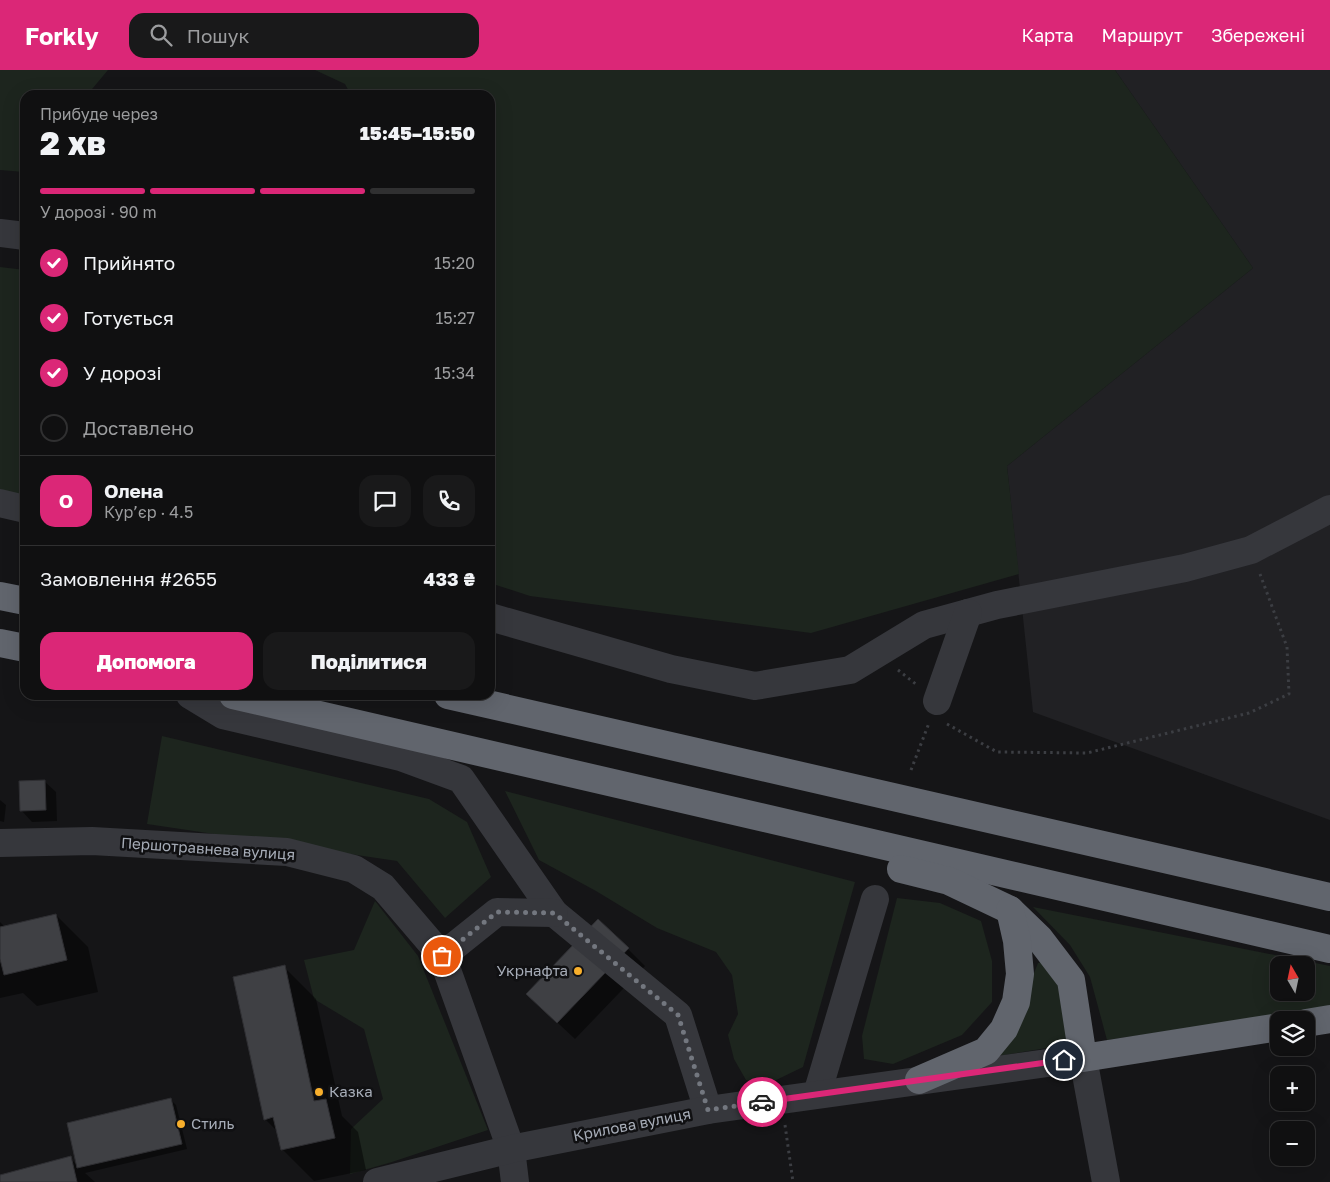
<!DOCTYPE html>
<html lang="uk">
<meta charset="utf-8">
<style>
body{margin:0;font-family:"Golos Text",sans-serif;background:#19191a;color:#f1f3f6;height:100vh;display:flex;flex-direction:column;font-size:19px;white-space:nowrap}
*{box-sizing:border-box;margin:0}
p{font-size:16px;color:#9c9d9f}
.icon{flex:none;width:28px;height:28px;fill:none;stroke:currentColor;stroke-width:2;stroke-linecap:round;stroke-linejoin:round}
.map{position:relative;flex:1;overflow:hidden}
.details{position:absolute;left:20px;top:20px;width:475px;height:610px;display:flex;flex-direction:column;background:#101011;border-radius:15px;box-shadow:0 5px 20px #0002,0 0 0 1px #303031}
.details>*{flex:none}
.needle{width:32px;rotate:351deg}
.buttons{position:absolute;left:1270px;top:886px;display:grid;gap:10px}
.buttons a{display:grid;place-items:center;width:45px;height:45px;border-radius:10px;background:#101011;box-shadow:0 5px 20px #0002,0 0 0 1px #303031;font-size:25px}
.pin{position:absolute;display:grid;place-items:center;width:42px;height:42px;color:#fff;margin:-21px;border:2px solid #fff;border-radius:50%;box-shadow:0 1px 5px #0007}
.courier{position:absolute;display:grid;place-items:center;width:50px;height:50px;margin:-25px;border:4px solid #db2777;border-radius:50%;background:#fff;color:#222;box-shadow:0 1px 6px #0007}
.summary em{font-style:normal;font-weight:800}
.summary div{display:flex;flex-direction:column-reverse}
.summary{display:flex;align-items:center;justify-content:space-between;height:85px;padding:0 20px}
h1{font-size:32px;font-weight:800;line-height:38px}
.bar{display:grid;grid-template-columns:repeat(4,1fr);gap:8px 5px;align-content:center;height:60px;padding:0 20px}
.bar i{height:6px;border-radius:4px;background:#303031}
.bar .on{background:#db2777}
.bar p{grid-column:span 4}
.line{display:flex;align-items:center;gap:12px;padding:0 20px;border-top:1px solid #303031}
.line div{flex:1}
.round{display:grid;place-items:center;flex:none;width:52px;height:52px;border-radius:15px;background:#19191a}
ol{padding:0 20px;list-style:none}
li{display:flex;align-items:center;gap:15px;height:55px}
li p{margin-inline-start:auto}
li .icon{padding:5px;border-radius:50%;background:#db2777;color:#fff;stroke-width:4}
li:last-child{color:#9c9d9f}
li i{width:28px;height:28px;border:2px solid #303031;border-radius:50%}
.primary-button{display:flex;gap:10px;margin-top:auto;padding:10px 20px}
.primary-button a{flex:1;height:58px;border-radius:15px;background:#db2777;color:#fff;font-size:20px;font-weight:800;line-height:58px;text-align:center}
.primary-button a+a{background:#19191a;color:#f1f3f6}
header{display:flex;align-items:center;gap:30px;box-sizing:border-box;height:70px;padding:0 25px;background:#db2777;color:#fff}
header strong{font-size:24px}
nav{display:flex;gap:28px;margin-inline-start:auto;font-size:18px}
.search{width:350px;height:45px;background:#19191a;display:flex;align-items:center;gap:12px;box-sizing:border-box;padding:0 18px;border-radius:15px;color:#9c9d9f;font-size:19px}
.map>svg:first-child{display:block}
.built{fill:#212124}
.green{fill:#1d251e;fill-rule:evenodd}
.shadow{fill:#0007}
.building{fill:#3f4044;stroke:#2f2f33}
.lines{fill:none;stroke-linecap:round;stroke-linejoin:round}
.path{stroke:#3c3e43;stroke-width:3;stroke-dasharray:2.5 4;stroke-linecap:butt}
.minor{stroke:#36373c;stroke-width:28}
.highway{stroke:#61656d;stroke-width:28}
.done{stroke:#73777f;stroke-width:5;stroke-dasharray:0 9}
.route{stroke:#db2777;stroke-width:6}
.poi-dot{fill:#f8af2c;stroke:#101012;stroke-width:2}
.labels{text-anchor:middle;stroke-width:5;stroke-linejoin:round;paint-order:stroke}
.street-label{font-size:15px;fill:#a6acb7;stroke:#101012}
.poi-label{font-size:15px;fill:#a6acb7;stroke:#101012;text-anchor:start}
</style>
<header>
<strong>Forkly</strong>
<div class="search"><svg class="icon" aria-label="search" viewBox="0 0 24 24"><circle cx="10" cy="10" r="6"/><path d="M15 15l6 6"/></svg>Пошук</div>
<nav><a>Карта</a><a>Маршрут</a><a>Збережені</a></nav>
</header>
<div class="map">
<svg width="1330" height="1112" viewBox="0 0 1330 1112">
<rect width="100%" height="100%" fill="#151517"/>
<!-- built -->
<path class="built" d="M1115,0H1330V750L1033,642L1007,396L1253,198Z"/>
<!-- green -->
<g class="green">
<path d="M0,0H108L87,25H25L24,102L0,100Z"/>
<path d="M315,0H1115L1253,198L1007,396L1019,504L811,563L530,526L490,513V25H351L345,14Z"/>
<path d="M0,197L25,200V427L0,422Z"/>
<path d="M162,666L429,729L467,752L491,807L445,848L397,791L147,754Z"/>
<path d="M505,721L855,812L803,997L770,1013L746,1010L734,989L728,965L738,944L732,905L716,882L657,858L596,821L539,790Z"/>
<path d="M897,828L940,833L981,851L992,891V932L962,965L893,994L864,989L862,966Z"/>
<path d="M375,831L418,886L488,1060L392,1092L350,1104L351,1059L383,1029L364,959L314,929L304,890L354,880Z"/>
<path d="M1033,837L1330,896V937L1107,970L1090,907L1070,875ZM1279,895H1306V922H1279Z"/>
<path d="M1043,892L1058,914L1072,974L998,986L1014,966L1026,944L1032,908L1038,893Z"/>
</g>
<!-- shadow -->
<g class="shadow">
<path d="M44,711L56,722L57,751L32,752L21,740Z"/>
<path d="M0,730L6,735L4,752L0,751Z"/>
<path d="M56,845L88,877L98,922L37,936L23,923L0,928V852L5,857Z"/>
<path d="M628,879L645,896L575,969L545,941Z"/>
<path d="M284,897L316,929L342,1046L358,1062L366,1100L314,1111L282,1079L278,1062L265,1049Z"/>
<path d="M171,1030L176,1035L187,1079L85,1103L95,1112H0V1106L70,1088L78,1096Z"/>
</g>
<!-- building -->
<g class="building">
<path d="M45,710L46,740L20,741L19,711Z"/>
<path d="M56,844L67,890L4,905L0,889V857Z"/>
<path d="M598,849L629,878L557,953L526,924Z"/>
<path d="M285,895L314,1031L326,1029L335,1068L281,1080L273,1047L264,1050L233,907Z"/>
<path d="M171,1028L182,1074L77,1098L67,1053Z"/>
<path d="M71,1086L77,1112H0V1105Z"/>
</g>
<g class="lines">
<!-- path -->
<g class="path">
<path d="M898,600L917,615"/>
<path d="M947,654L997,682L1087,683L1249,643L1289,624L1287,577L1260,504"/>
<path d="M911,700L929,653"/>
<path d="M785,1055L793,1112"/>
</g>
<!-- minor -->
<g class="minor">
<path d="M0,163L25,166"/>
<path d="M0,433L25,439"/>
<path d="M490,547L671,599L755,616L850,600L924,555L997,535L1185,498L1251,480L1330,439"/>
<path d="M190,625L223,645L401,687L461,709L554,843L678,945L708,1040"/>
<path d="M937,631L968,543"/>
<path d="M0,773L92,771L287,782L354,799L383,817L442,886L511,1079L515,1112"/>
<path d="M442,886L497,842L554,843"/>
<path d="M817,1024L875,829"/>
<path d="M377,1112L511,1079L708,1040L1083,988L1106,1112"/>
</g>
<!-- highway -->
<g class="highway">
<path d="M0,526L25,531"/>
<path d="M0,573L25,578"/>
<path d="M233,625L1330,879"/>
<path d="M448,625L1330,827"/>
<path d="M901,799L949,811L1010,840L1039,868L1071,910L1083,988L1279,957"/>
<path d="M1306,953L1330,949"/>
<path d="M919,1010L986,981L1004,959L1016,932L1020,904L1017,871L1010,840"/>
</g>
</g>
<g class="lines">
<!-- done -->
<path class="done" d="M442,886L497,842L554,843L678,945L708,1040L762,1032"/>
<!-- route -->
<path class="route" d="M762,1032L1064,990"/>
</g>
<!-- markers -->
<g class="poi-dot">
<circle cx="578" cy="901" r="5"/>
<circle cx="319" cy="1022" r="5"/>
<circle cx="181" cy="1054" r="5"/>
</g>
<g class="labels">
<!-- street labels -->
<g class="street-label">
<text transform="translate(208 779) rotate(4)" y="5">Першотравнева вулиця</text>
<text transform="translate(632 1055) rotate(-11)" y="5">Крилова вулиця</text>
</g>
<!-- poi labels -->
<g class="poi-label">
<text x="568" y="906" text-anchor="end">Укрнафта</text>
<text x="329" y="1027">Казка</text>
<text x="191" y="1059">Стиль</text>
</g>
</g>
</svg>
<div class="buttons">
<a><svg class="needle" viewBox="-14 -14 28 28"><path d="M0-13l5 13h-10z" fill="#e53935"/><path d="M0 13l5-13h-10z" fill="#9c9d9f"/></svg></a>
<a><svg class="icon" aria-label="layers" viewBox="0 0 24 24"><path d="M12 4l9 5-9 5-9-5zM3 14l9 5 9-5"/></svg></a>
<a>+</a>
<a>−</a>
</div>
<div class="pin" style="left:442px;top:886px;background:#ea580c"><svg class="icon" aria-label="bag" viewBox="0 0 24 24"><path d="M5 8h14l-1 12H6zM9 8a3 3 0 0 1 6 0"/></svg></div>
<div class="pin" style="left:1064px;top:990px;background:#1f2937"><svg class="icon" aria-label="home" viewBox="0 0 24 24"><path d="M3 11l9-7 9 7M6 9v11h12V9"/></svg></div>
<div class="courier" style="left:762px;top:1032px"><svg class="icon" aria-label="car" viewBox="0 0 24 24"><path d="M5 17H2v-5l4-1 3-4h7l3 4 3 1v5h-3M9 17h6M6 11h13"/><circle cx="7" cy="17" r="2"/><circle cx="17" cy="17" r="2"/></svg></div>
<section class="details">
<div class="summary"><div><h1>2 хв</h1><p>Прибуде через</p></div><em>15:45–15:50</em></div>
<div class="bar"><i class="on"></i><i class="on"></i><i class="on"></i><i></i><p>У дорозі · 90 m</p></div>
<ol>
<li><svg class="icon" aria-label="check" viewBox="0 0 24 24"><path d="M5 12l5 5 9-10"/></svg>Прийнято<p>15:20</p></li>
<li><svg class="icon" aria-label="check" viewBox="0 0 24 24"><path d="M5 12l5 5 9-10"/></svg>Готується<p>15:27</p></li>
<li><svg class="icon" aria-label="check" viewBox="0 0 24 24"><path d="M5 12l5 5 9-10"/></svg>У дорозі<p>15:34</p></li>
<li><i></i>Доставлено</li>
</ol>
<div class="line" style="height:90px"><b class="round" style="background:#db2777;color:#fff">О</b><div><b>Олена</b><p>Кур’єр · 4.5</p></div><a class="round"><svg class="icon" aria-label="chat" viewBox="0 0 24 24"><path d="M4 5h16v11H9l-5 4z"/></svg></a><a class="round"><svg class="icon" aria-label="phone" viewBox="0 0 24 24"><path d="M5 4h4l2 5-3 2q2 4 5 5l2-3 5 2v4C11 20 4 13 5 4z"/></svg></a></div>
<div class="line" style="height:65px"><div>Замовлення #2655</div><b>433 ₴</b></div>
<div class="primary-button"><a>Допомога</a><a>Поділитися</a></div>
</section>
</div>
